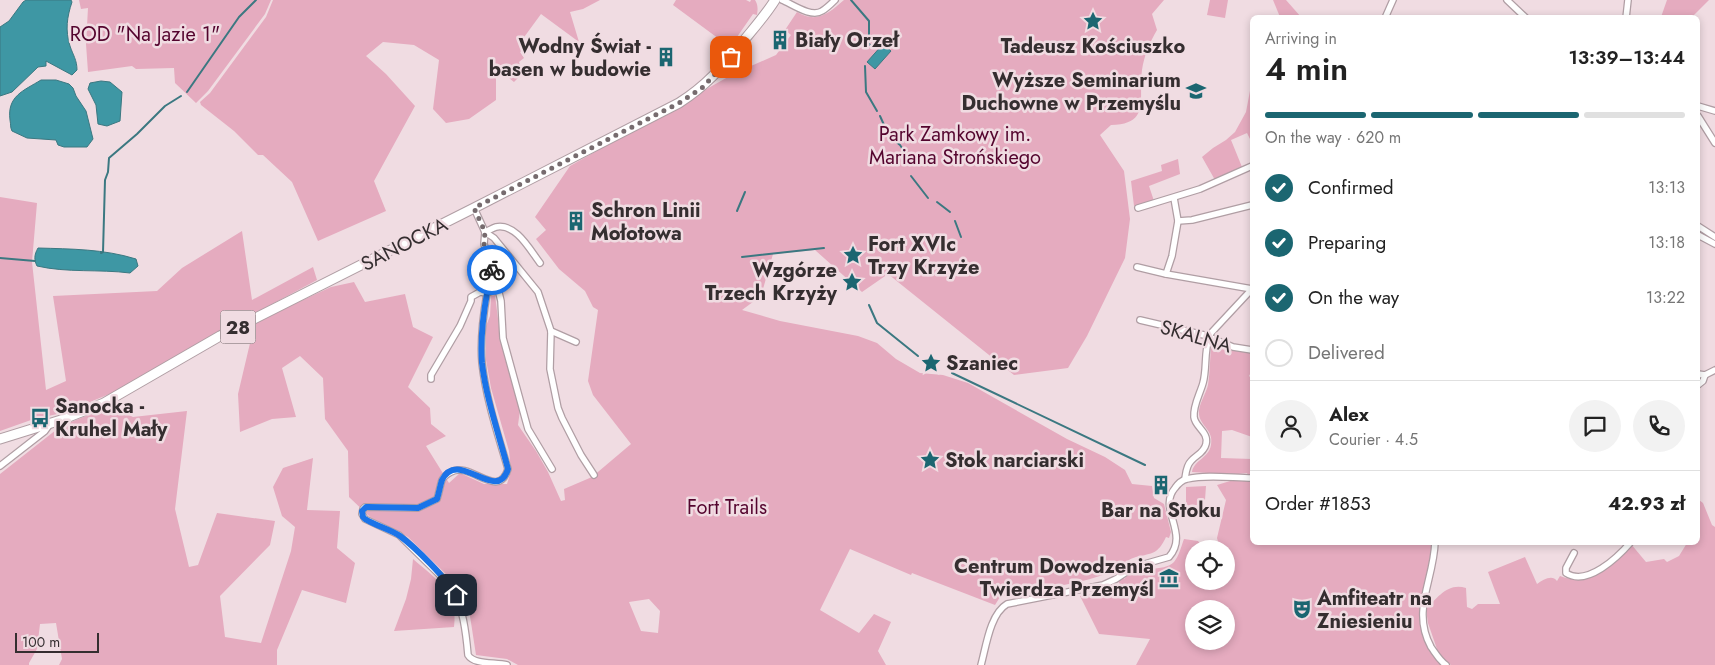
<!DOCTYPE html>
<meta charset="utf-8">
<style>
body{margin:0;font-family:Jost,sans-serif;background:#f2f2f2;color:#222;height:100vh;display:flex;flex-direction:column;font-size:19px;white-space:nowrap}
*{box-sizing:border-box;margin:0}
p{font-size:16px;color:#767676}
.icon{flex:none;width:28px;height:28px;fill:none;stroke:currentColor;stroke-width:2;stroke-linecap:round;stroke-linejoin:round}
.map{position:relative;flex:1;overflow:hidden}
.details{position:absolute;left:1250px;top:15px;width:450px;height:530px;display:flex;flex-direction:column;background:#fff;border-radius:8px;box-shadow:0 2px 8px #0003}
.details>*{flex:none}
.controls{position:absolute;left:1185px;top:540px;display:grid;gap:10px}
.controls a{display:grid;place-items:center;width:50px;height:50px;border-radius:50%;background:#fff;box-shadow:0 2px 8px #0003;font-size:25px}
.scale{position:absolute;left:15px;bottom:12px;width:84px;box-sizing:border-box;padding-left:5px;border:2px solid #352e30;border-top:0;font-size:14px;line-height:18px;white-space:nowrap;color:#352e30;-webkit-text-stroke:4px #f0dce2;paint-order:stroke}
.pin{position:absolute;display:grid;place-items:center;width:42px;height:42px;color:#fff;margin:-21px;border-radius:10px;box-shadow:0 2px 8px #0006}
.courier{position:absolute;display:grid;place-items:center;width:50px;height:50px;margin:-25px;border:4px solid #1a73e8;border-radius:50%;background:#fff;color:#222;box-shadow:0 1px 6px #0007}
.summary em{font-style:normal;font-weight:600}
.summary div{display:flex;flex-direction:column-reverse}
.summary{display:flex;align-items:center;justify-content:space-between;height:85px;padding:0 15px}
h1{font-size:32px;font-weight:600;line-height:38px}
.bar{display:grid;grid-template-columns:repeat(4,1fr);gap:8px 5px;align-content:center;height:60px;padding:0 15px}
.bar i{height:6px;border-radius:4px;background:#e0e0e0}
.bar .selected{background:#1b6671}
.bar p{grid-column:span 4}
.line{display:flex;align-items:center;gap:12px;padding:0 15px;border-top:1px solid #e0e0e0}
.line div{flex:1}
.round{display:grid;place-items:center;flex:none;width:52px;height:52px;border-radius:26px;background:#f2f2f2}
ol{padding:0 15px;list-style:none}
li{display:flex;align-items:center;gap:15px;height:55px}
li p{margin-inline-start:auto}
li .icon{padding:5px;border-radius:50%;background:#1b6671;color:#fff;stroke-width:4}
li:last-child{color:#767676}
li i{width:28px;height:28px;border:2px solid #e0e0e0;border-radius:50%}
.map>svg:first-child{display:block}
.green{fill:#e5abbf;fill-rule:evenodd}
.water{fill:#3e97a4;stroke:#3b7881}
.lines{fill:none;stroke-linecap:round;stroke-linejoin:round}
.stream{stroke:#3b7881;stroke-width:2}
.minor-casing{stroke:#b09ea4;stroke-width:8}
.primary-casing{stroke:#b09ea4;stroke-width:11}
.minor{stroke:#fff;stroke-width:5.5}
.primary{stroke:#fff;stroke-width:9}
.done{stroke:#766b6e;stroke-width:5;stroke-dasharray:0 9}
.route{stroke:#1a73e8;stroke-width:6}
.labels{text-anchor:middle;stroke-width:5;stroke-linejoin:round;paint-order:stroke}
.shield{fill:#f0dce2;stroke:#6d6265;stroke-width:1}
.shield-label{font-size:19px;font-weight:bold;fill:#352e30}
.park-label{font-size:20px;fill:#54042e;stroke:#f0dce2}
.poi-label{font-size:20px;font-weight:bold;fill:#352e30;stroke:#f0dce2;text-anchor:start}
.street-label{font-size:20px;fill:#352e30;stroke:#f0dce2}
</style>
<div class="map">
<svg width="1715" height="665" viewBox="0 0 1715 665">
<rect width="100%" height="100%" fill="#f0dce2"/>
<!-- green -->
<g class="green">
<path d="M79,0H271L265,14L208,91L196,103L175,83L174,68L136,69L132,66L88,72L86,44L88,8L81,9Z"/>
<path d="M273,0H600L583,9L570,12L579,42L541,14L522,40L527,47L520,52L524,58L519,62L520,65L513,69L518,78L514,82L496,68V100L469,119L446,123L433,109L439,60L414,45L383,42L366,56L386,74L415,106L374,181L386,211L318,241L292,182L263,155H258L234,131L201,105L200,102L210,93L266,17Z"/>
<path d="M676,0H746L750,2L751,0H755C758,5 758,9 757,15L753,14L730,47L673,5Z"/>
<path d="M844,0H1164L1152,14L1157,30C1150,42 1144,56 1142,70C1138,99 1151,124 1111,125L1100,135L1124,171L1130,219L1125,258L1087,336L1068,368L1014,375L888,274L862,292L815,250L773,254L761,296L742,310L780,321L858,336L877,343L896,359L920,373L943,375L968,383L1067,439L1105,457L1125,470L1132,484L1152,486L1154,498L1164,504L1171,532L1169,538L1166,537C1158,554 1153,553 1136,557C1129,559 1124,563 1118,568L1124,579C1137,564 1164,573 1174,562C1179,556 1181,547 1184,539L1198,541L1204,549H1194V581H1226V549H1220L1217,538L1226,500L1217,485L1240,478H1252V542L1435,543L1422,606L1430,644L1447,665H1136L1150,639L1099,634L1080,596L1114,590L1120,585L1113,571C1077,587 1037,587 1000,597L995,605L912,573L911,575L850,549L820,610L859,633L874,614L891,622L878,651L886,665H518L507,659L476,655L470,616L453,581L408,537L370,517L349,497L348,451L325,419L323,378L300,356L282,368L296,417L272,419L240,432L238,394L255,322L331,287L354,282L365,302L405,294L413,327L433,337L408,387L430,408L431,424L446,436L426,446L449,483L460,473L484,484H507L511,471L509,451L491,388L486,360V326L490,316L491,296L495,295L501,343L520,410L518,425L536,451L548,472L561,501L565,500L564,489L592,477L631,444L593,395L588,381L598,310L593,307L585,291L559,269L536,239L546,230L535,217L570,166L735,73L776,55L791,35L785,30L797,12C817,24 829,13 844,0ZM649,599L660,611L658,633L641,631L629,602ZM1194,609H1226V641H1194Z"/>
<path d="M1210,0H1228L1225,18L1207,15Z"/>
<path d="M1273,0H1286L1301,17H1280Z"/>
<path d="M1667,0H1709L1692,17H1661Z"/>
<path d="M1252,80V143L1247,133L1231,140L1242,167L1215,180L1202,157L1213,148L1226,140L1235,132L1246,112Z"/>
<path d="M1178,159L1180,174L1149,186L1154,201L1134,206L1131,181L1162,171L1161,165Z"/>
<path d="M0,197L37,203L32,262L46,390L66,381L53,296L157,291L182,268L242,231L252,300L313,267L317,280L220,332L119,390L66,412L31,420L0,431Z"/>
<path d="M1216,344L1235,350L1252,353V370L1249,376L1252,379V437L1232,430L1222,431L1221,458L1252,459V475H1248L1247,473L1239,474L1238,475L1192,472C1194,460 1209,458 1211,445C1214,430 1200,426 1199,414C1198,405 1206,394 1208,385C1210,372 1210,359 1211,346Z"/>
<path d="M111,406L133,417L187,411L175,509L189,567L198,565L217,513L275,521L270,545L220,596L225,637L261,643L291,551L295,527L282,516L273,487L283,468L313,458L307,510L340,511L337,548L355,563L346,603L302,590L277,650V665H59L62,659L56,623L40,624L37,649L29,663V665H0V474L61,426Z"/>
<path d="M1206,486L1205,500L1198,501V505L1186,506V487Z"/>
<path d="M1699,500L1703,503L1712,525L1715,527V665H1451L1439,655L1428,623L1426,609C1437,598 1448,582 1466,588L1467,607L1472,609L1478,604H1500L1488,572L1525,557L1537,584C1543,580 1552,574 1557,581L1560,576C1589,588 1611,561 1631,544L1646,562L1664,559L1667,562L1679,556L1687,543L1698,542V501Z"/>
<path d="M413,559C436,579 459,593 454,627L394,631L406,599L411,579Z"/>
</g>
<!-- water -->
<g class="water">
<path d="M26,0H71L72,2C67,17 65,30 70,46C73,55 77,60 77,70L72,75L46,61V66L38,67L12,92L0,96V27L9,21L23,2Z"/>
<path d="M883,44L891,51L875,69L867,62Z"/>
<path d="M41,80H56L69,84L73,88L76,96L86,111L93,139L87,147H64L58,145L56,140L27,138L12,131C10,127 11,125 10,120C7,96 23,91 41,80Z"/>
<path d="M101,81L110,82L122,92L120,121L107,126L98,124L96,105L88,89L90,83Z"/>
<path d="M38,248C71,249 104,249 136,259L138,266L130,273C99,269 67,273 37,266C34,260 34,255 38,248Z"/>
</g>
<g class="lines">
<!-- stream -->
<g class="stream">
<path d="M851,0L869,21V44L872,47"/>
<path d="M865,66L866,92L877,111"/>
<path d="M187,92L239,17L256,0"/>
<path d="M880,116L889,136L900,145L908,157"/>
<path d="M911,176L928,198"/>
<path d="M937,202L950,212"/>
<path d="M737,211L745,192"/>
<path d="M955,221L961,237"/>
<path d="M101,253L103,252L105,180L108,172L109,158L137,134L165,106L181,96"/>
<path d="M742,257L824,248"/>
<path d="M0,258L35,261"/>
<path d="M869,305L877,323L918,356"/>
<path d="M952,373L1145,465"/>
</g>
<defs>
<g id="minor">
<path d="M782,0C792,4 811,18 822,11C827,8 831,4 835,0"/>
<path d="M1507,0L1526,18"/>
<path d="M1385,18L1393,0"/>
<path d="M1626,18L1628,0"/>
<path d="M1698,106L1715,111"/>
<path d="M1698,116L1715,143"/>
<path d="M474,208L485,232L484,244L498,289L487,293C483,316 480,340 482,363C486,399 498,435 508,469C498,501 471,461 451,472C447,474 444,476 442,480C440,486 439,493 437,499L418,508L365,507L363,509L362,514L365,519L399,535L452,587C463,608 466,632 468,655C474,665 495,662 507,665"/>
<path d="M1138,208L1200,189L1252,166"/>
<path d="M1178,221L1192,220L1252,205"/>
<path d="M1698,226L1715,237"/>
<path d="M485,232L494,238L538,292L551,331L550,369L558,408L562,418L581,455L594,475"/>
<path d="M485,232C488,231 492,228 496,227C516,223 530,250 540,263"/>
<path d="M1698,235L1715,244"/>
<path d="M1137,267L1166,274L1252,289"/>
<path d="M1166,274L1172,256L1178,221L1174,198"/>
<path d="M498,289L501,301L503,338L528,429L552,469"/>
<path d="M1140,320L1204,335L1233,347L1252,350"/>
<path d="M551,331L576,342"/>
<path d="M1698,374L1705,375L1715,370"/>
<path d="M431,379V375L460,326L471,301V297L480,292L487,293"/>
<path d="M1698,385L1703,381L1705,375"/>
<path d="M0,466L45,431L50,424"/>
<path d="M1185,479C1186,473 1186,466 1191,461C1196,455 1204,453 1206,444C1209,432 1195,427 1194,417C1193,405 1200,394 1203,383C1207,369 1204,352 1209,338L1211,333L1252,289"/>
<path d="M1435,542C1434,580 1411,610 1431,647C1436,654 1439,660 1446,665"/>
<path d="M1574,553L1566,568V573C1587,587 1618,557 1631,542"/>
<path d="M981,665C986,647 990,614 1007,604L1103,585L1116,579L1134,567L1169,557C1190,533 1157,509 1175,488C1178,484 1181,480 1187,479C1206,474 1233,478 1252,478"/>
</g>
<path id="primary" d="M0,439L61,420L104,403L220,336L474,208L679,103C707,85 721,68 741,44C753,29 765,16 775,0"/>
</defs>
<!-- minor casing -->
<use href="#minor" class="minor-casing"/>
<!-- primary casing -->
<use href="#primary" class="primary-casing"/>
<!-- minor -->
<use href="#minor" class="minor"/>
<!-- primary -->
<use href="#primary" class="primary"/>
</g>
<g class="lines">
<!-- done -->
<path class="done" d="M492,270L484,244L485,232L474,208L679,103L702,88L731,57"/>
<!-- route -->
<path class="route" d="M456,595C447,579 415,547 400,536C390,529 376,526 365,519L363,517L362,511L366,507H368L418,508L437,499C439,493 440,486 442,480C458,447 497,505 508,469C499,435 486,398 482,363C480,340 483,316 487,293L498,289L492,270"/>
</g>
<!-- icons -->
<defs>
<symbol id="sight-bare" viewBox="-9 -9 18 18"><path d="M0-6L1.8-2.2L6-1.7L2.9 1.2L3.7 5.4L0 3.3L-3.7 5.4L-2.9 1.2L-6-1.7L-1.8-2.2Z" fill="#1b6671" stroke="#f0dce2" stroke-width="2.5" paint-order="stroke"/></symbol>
<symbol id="building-bare" viewBox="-9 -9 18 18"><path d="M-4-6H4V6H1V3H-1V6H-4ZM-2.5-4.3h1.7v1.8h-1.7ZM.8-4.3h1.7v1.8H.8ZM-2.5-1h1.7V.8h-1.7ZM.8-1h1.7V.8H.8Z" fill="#1b6671" stroke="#f0dce2" stroke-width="2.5" paint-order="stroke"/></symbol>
<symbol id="university-bare" viewBox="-9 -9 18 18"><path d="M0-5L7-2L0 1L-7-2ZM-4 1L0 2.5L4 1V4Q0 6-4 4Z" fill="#1b6671" stroke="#f0dce2" stroke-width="2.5" paint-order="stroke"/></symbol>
<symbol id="bus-bare" viewBox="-9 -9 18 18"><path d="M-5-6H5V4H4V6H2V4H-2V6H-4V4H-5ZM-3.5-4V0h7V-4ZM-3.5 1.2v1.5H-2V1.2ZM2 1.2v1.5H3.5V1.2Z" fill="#1b6671" stroke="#f0dce2" stroke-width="2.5" paint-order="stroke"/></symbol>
<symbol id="museum-bare" viewBox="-9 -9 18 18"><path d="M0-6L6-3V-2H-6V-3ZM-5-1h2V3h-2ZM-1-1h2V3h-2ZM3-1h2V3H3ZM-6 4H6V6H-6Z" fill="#1b6671" stroke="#f0dce2" stroke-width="2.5" paint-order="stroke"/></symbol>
<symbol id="theatre-bare" viewBox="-9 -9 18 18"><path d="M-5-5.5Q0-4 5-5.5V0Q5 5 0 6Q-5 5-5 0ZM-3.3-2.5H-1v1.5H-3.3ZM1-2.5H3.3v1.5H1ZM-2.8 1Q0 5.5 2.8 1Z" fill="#1b6671" stroke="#f0dce2" stroke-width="2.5" paint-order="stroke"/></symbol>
</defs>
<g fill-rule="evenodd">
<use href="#sight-bare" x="1079" y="7" width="28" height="28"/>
<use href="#building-bare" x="766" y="26" width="28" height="28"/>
<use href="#building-bare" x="652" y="43" width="28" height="28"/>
<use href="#university-bare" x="1182" y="77" width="28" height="28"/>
<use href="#building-bare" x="562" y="207" width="28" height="28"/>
<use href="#sight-bare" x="839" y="241" width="28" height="28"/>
<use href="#sight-bare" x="838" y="268" width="28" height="28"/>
<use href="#sight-bare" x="917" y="349" width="28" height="28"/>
<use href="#bus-bare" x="26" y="404" width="28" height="28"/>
<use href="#sight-bare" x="916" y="446" width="28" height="28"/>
<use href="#building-bare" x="1147" y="471" width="28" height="28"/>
<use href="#museum-bare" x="1155" y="564" width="28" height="28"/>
<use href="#theatre-bare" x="1288" y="595" width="28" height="28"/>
</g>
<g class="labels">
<!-- shield labels -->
<rect class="shield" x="220.5" y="310.5" width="35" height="33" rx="4"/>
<g class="shield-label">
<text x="238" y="334">28</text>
</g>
<!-- park labels -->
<g class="park-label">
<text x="145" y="41">ROD "Na Jazie 1"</text>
<text x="955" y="141">Park Zamkowy im.<tspan x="955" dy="23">Mariana Strońskiego</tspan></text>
<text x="727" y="514">Fort Trails</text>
</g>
<!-- poi labels -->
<g class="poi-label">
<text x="795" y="47">Biały Orzeł</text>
<text x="651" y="53" text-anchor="end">Wodny Świat -<tspan x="651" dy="23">basen w budowie</tspan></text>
<text x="1093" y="53" text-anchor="middle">Tadeusz Kościuszko</text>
<text x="1181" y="87" text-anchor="end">Wyższe Seminarium<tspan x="1181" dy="23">Duchowne w Przemyślu</tspan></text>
<text x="591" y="217">Schron Linii<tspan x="591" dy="23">Mołotowa</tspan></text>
<text x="868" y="251">Fort XVIc<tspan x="868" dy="23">Trzy Krzyże</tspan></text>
<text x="837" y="277" text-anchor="end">Wzgórze<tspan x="837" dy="23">Trzech Krzyży</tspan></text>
<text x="946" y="370">Szaniec</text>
<text x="55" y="413">Sanocka -<tspan x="55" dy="23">Kruhel Mały</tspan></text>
<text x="945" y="467">Stok narciarski</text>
<text x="1161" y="517" text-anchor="middle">Bar na Stoku</text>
<text x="1154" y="573" text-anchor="end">Centrum Dowodzenia<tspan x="1154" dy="23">Twierdza Przemyśl</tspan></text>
<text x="1317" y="605">Amfiteatr na<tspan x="1317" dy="23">Zniesieniu</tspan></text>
</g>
<!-- street labels -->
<g class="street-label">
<text transform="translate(404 244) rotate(-27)" y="7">SANOCKA</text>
<text transform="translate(1196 336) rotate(16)" y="7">SKALNA</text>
</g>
</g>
</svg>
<div class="controls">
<a><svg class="icon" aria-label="locate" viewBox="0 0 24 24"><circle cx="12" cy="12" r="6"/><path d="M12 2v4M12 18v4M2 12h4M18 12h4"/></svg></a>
<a><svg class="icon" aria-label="layers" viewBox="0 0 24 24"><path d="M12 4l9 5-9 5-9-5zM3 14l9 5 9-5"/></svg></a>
</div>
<div class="scale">100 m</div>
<div class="pin" style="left:731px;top:57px;background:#ea580c"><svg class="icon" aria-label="bag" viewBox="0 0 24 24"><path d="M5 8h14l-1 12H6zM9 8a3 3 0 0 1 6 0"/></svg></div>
<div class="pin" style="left:456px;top:595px;background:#1f2937"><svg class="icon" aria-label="home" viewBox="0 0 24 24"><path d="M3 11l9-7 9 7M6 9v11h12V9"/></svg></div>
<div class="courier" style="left:492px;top:270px"><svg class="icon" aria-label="bike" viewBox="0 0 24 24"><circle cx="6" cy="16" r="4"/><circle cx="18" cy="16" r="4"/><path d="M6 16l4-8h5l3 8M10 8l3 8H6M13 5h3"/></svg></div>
<section class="details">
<div class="summary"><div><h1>4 min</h1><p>Arriving in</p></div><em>13:39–13:44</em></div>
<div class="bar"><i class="selected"></i><i class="selected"></i><i class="selected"></i><i></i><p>On the way · 620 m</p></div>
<ol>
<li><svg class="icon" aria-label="check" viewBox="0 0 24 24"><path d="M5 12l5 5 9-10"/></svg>Confirmed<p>13:13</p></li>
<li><svg class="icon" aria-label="check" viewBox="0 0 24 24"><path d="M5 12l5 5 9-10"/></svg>Preparing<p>13:18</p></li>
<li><svg class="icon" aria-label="check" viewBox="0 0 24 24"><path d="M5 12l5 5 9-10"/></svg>On the way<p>13:22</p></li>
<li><i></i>Delivered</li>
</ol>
<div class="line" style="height:90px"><a class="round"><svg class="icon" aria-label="person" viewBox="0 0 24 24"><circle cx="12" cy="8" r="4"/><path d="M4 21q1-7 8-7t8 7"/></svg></a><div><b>Alex</b><p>Courier · 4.5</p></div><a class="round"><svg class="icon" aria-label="chat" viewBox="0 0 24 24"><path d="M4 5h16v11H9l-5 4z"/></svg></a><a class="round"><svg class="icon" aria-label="phone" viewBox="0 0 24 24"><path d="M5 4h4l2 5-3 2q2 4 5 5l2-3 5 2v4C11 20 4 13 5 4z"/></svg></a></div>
<div class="line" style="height:65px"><div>Order #1853</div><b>42.93 zł</b></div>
</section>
</div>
